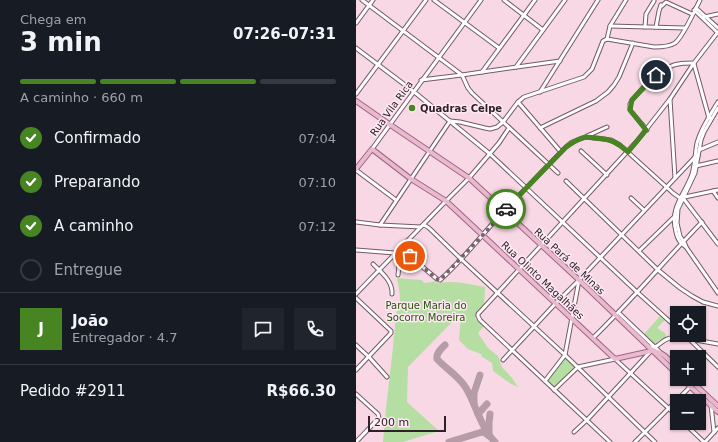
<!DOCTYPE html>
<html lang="pt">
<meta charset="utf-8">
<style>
body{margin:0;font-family:"DejaVu Sans",sans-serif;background:#20242c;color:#f1f3f6;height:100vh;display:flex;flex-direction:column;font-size:15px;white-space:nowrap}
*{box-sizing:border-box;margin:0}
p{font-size:13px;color:#9ea1a6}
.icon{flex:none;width:22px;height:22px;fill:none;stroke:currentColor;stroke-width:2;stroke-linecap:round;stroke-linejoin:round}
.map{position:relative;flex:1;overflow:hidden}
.drawer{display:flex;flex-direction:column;background:#171b24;width:356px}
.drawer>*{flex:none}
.fabs{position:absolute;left:314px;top:306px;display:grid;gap:8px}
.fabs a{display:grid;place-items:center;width:36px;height:36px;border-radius:0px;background:#171b24;box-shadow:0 1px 3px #0004;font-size:20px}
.scale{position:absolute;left:12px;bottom:10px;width:78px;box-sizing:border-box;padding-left:4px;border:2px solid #2e2227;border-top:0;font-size:11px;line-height:14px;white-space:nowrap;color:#2e2227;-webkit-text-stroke:3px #fee9f2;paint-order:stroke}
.pin{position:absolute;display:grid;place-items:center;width:34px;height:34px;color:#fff;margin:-17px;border:2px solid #fff;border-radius:50%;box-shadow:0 1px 4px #0007}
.courier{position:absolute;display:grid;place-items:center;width:40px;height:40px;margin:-20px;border:3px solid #478422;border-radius:50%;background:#fff;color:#222;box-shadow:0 1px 5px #0007}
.head em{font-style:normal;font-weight:700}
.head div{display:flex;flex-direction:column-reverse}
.head{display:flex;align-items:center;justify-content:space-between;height:68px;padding:0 20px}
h1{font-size:26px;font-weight:700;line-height:30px}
.bar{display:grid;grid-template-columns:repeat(4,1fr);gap:6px 4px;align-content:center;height:48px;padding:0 20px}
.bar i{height:5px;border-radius:3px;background:#363941}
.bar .selected{background:#478422}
.bar p{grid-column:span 4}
.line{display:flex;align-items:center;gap:10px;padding:0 20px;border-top:1px solid #363941}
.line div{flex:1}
.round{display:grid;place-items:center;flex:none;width:42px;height:42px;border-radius:0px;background:#20242c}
ol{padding:0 20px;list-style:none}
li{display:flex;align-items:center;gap:12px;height:44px}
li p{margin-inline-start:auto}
li .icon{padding:4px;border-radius:50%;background:#478422;color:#fff;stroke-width:4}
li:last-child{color:#9ea1a6}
li i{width:22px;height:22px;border:2px solid #363941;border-radius:50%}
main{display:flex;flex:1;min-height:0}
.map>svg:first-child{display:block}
.green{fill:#b5dfa2}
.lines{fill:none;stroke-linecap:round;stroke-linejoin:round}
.taxiway{stroke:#b69ca7;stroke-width:7}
.minor-casing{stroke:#755966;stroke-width:5}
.major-casing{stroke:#9e6681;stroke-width:6}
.minor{stroke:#fff;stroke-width:3}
.major{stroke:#e9b9d0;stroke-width:4}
.done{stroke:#75626a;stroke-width:4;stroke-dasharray:0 7.2}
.route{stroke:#478422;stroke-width:5}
.poi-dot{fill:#478422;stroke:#fee9f2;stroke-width:1.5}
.labels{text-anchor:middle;stroke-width:3;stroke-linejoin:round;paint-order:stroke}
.street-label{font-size:10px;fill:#2e2227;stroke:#fee9f2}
.poi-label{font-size:10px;font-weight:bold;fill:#2e2227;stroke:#fee9f2;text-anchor:start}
.park-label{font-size:10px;fill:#27510d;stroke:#fee9f2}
</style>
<main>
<section class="drawer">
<div class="head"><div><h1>3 min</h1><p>Chega em</p></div><em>07:26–07:31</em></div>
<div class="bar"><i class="selected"></i><i class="selected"></i><i class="selected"></i><i></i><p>A caminho · 660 m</p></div>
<ol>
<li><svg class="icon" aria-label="check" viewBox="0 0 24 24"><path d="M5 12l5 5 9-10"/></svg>Confirmado<p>07:04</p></li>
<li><svg class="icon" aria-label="check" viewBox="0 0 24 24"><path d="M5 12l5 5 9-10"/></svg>Preparando<p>07:10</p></li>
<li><svg class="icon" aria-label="check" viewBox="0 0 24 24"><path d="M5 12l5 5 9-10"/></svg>A caminho<p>07:12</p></li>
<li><i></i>Entregue</li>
</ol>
<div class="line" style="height:72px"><b class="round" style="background:#478422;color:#fff">J</b><div><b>João</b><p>Entregador · 4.7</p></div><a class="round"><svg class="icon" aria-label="chat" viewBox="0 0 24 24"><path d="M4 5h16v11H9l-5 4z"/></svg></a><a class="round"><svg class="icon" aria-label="phone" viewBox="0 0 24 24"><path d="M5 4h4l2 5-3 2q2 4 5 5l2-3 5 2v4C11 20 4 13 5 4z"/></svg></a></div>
<div class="line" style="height:52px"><div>Pedido #2911</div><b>R$66.30</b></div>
</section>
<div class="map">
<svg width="362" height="442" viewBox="0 0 362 442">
<rect width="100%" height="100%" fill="#f9d8e6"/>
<!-- green -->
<g class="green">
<path d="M41,278L66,280L68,283L76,282L78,281L82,283C97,280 114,284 129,287L128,308L119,318L128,326L122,333L132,348L142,356L146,367L156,378L162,387L155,384L137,371L136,363L126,357L125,354L112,349L105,342H104L103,339L105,316L103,315L52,367L51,402L83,431L47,442H27C30,399 37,356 40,313C47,302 43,290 41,278Z"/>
<path d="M305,315L310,319L301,328L309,333L311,337L303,340L298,345L288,334Z"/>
<path d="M210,357L220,367L198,388L190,381Z"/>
</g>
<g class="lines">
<!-- taxiway -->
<g class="taxiway">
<path d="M89,345C85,349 80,353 81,359C90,369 103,376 110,388C120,405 125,428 139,442"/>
<path d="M118,403V393L124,375"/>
<path d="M122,414L131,404"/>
<path d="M133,433V423L134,414"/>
<path d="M93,442L126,432L129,433L133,436"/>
</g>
<defs>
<g id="minor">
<path d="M6,0L106,75L112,88L116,93L202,173"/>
<path d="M78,0L143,48"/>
<path d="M148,0L187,30"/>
<path d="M305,5L306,6L310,2L336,14"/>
<path d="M340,8L362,28"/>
<path d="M338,10L362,33"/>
<path d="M348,17L362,14"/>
<path d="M0,23L17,0"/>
<path d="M254,26L329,28"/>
<path d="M289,27L290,14L298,1"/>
<path d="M300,27L303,11L305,5"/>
<path d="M251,39L298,47C305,47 313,47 319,43C327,37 339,10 344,0"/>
<path d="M251,39L254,26L270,0"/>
<path d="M0,48L57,91L134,154L281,292L321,328"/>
<path d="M338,64L353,118H354"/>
<path d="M160,67L209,0"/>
<path d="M126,72L204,61"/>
<path d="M65,80L106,75L126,72L179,0"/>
<path d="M184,92L242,0"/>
<path d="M0,94L70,0"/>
<path d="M314,99L319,178"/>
<path d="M162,102L205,152"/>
<path d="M362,102C354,115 345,128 341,143C339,153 339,164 336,174C329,195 313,207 320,232C321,238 325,244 330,247L362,293"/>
<path d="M94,121L104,122L129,128L134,129L141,127L147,122L162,102L168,97L228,77L236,69L247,41L251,39"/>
<path d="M184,128L240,101L252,92L258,85L263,77L277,43"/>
<path d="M291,130L274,110V104L276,100C286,89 298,73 313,67C321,63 329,63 338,63"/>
<path d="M231,136L251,127"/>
<path d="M16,149L125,0"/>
<path d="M343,150L362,142"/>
<path d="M225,151L251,175"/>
<path d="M340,166L362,161"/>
<path d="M0,170L40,200"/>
<path d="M210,181L302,270L324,288L336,296L347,302L362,306"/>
<path d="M357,191L362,198"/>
<path d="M275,198L288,210"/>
<path d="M327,198L362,244"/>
<path d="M0,222L24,225L65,227"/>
<path d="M24,225L94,121"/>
<path d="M67,225L70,226L73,228L105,259L209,355L299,442"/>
<path d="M330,247L329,244L324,236L321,223L322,209L339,173L345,140L348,132L362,108"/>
<path d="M44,248L81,279L84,280C108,259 127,233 149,210C169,189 189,168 210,147L216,142L230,137L255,140L264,145L317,193L324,198L362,190"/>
<path d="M0,250L39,253L44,257L42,275"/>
<path d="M283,251L318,217"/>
<path d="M17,264C25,272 37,281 36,294"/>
<path d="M0,294L90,201L113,178L143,143L153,128"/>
<path d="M0,298L35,331V333L0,370"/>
<path d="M263,313L304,352"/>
<path d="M329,335L362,367"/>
<path d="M237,338C275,301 309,260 346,222"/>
<path d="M0,345L13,357L31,377"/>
<path d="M294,347C300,348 302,345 306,342C311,338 317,337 323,337L362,344"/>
<path d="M147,360L200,303L223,280L340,156H342"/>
<path d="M189,381L209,355L223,280"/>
<path d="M198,390L222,367L259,359L321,416"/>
<path d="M0,394L22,414L23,418L0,442"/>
<path d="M355,405L358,432"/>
<path d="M328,423L348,442"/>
<path d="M218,432L231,420L294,352"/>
<path d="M254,442L124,320L122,316V314L281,141L314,99L338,63L362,32"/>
<path d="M279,442L334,387"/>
<path d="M349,442L362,428"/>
</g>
<g id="major">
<path d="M0,101L33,124L113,178L223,280L321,374"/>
<path d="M0,169L16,149L55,179L90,201L259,359L295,351C306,350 313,360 321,368"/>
<path d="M326,379L362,412"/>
<path d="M333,379L362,406"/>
</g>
</defs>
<!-- minor casing -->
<use href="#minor" class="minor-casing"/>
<!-- major casing -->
<use href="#major" class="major-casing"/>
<!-- minor -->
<use href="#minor" class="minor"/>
<!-- major -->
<use href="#major" class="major"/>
</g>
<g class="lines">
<!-- done -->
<path class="done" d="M54,256L81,279L84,280L127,235L150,209"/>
<!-- route -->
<path class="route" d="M150,209L210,147C216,143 223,138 230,137C233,137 237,138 240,138C254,139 261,142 272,152L290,130L274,110L276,100L300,75"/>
</g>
<!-- markers -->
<circle class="poi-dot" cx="56" cy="108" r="4"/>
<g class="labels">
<!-- street labels -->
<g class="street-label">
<text transform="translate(35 108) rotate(-54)" y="4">Rua Vila Rica</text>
<text transform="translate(214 261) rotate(43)" y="4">Rua Pará de Minas</text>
<text transform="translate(187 280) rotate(43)" y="4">Rua Olinto Magalhães</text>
</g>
<!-- poi labels -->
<g class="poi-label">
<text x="64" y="112">Quadras Celpe</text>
</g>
<!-- park labels -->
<g class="park-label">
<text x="70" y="309">Parque Maria do<tspan x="70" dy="12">Socorro Moreira</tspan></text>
</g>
</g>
</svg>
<div class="fabs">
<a><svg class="icon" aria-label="locate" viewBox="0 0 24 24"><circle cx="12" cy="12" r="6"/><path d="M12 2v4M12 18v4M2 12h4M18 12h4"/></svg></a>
<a>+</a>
<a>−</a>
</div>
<div class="scale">200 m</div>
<div class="pin" style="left:54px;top:256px;background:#ea580c"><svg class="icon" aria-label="bag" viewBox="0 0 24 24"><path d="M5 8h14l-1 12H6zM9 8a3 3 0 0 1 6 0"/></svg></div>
<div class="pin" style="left:300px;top:75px;background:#1f2937"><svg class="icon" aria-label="home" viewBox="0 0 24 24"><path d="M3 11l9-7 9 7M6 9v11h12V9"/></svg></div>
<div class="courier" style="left:150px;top:209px"><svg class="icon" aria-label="car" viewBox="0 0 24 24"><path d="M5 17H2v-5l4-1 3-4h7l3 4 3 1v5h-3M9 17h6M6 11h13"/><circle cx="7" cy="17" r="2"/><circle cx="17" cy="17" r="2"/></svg></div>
</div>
</main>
